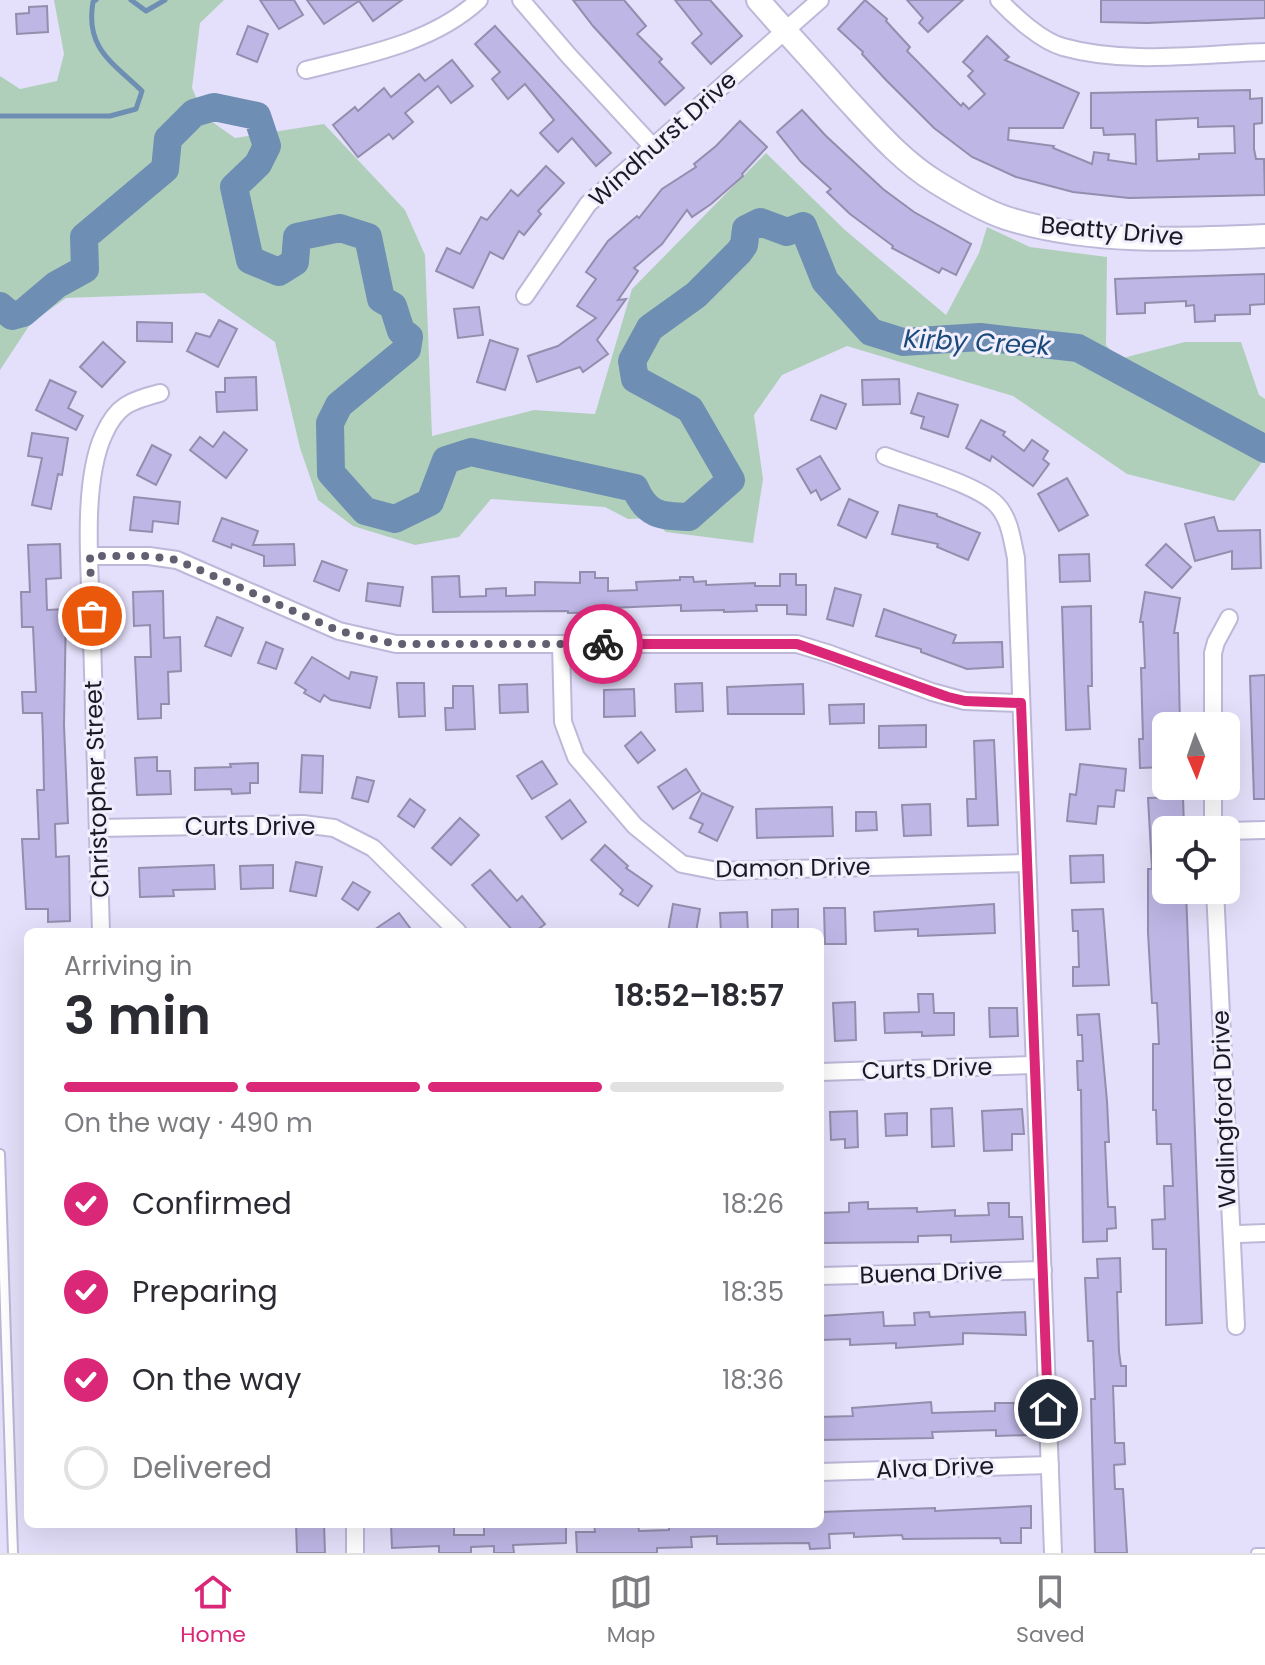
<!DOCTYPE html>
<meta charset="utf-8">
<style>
body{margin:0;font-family:Poppins,sans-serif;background:#f2f2f3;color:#2b2b33;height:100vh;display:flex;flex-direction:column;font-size:30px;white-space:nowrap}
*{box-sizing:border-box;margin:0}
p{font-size:26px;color:#7c7c81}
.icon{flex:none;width:44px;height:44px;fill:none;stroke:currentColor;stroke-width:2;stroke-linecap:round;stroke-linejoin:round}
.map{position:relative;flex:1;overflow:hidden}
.panel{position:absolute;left:24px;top:928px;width:800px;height:600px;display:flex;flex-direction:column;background:#fff;border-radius:12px;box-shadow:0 8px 32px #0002}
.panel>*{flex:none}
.needle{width:52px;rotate:178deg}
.controls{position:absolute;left:1152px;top:712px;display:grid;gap:16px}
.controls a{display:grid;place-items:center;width:88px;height:88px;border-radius:12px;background:#fff;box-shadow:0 8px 32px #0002;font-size:40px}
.pin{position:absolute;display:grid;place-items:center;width:68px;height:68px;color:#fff;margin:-34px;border:4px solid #fff;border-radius:50%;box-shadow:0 2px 8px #0007}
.courier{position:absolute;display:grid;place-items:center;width:80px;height:80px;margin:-40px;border:6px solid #db2777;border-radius:50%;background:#fff;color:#222;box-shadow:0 2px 10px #0007}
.head em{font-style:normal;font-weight:600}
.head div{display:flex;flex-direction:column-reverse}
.head{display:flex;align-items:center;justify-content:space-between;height:136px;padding:0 40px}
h1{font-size:52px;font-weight:600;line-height:60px}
.bar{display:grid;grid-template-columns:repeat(4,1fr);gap:12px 8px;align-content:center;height:96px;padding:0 40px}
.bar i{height:10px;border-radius:6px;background:#e1e1e2}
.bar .on{background:#db2777}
.bar p{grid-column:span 4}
ol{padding:0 40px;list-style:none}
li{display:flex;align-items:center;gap:24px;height:88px}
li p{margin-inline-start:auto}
li .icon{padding:8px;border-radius:50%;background:#db2777;color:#fff;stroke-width:4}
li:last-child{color:#7c7c81}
li i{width:44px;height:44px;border:4px solid #e1e1e2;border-radius:50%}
.dock{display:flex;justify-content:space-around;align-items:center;height:112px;border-top:2px solid #e1e1e2;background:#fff;font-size:22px;color:#7c7c81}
.dock a{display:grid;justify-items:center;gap:4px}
.dock .on{color:#db2777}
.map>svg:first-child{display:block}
.green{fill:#b0cfbb}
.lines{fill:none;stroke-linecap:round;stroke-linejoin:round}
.stream{stroke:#6e8eb3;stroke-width:5}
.river{stroke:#6e8eb3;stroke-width:28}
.building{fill:#beb6e5;stroke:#938ead;stroke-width:2;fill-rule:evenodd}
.lane-casing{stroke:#bdb8d8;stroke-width:12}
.street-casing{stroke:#bdb8d8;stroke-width:20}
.secondary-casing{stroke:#bdb8d8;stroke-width:26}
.lane{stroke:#fff;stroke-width:8}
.street{stroke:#fff;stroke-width:16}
.secondary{stroke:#fff;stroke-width:22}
.done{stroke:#625f70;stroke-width:8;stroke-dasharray:0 14.4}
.route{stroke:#db2777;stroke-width:10}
.labels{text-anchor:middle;stroke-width:6;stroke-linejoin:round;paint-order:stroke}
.street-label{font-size:24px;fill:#1c1925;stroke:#f1effd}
.water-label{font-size:26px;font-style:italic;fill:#1a497a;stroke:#f1effd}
</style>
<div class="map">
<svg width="1265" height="1553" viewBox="0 0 1265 1553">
<rect width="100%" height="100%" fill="#e4e0fb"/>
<!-- green -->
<path class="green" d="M54,0H224L200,23L192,88L204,116L235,138L324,124L405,210L425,255L432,436L534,410L595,414L632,289L766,153L845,230L946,315L979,253L987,227L1030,247L1107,257L1106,345L1119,359L1185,342H1241L1259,395L1265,399V458L1234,501L1127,474L1013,396L847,346L782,375L754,415L763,479L753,543L666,532L650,518L628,519L605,507L491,499L459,537L415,545L353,526L318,500L300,448L275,342L204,293L66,298L31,323L0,370V76L20,89L57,81L64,54Z"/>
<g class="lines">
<!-- stream -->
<g class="stream">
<path d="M131,0L146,11L165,0"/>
<path d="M0,116H110L136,109L142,91C112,62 85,48 93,2L96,0"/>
</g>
<!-- river -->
<path class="river" d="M0,306L12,316L23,313L56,285L85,269L84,237L165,169L168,139L194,113L214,107L257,116L267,146L258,164L234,187L250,260L279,272L295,262L297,237L340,228L368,237L381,299L393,306L401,331L409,337L407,349L339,405L330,423L331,473L365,511L395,519L430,502L446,460L471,452L635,488C647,516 661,516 689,517L731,480L690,409L635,379L632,361L650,328L696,295L739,252L744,245L746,229L760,222L787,232L803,226L825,281L871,332L903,342L980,337L1078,348L1265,449"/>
</g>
<!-- building -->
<g class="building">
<path d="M260,0H294L303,15L279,29Z"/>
<path d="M307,0H402L373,21L359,1L324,24Z"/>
<path d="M573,0H624L646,26L637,34L662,59L659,62L684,88L665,105L593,26Z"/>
<path d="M675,0H710L742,36L711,64L692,43L702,34Z"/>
<path d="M865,0L887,19L886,21L910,47L907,51L961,106L963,103L969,109L985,94L968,76L973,71L963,62L987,36L1009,57L1005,60L1079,93L1063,128H1009L1008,140L1054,146L1053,148L1092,164L1094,152L1109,154L1108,160L1136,164L1135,134L1104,135L1103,128H1091V93L1250,90V99L1262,98V123L1254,124V149L1256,159H1264L1265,195L1129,198L1073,192L1016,177L972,157L934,128L886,80L862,54L863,52L838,29ZM1198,118V127L1234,126L1235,153L1199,154V159L1157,161L1156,120Z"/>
<path d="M907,0H963L928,32L919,23L923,18Z"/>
<path d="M1101,0H1265V18L1147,23L1101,22Z"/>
<path d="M47,6L48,32L17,34L16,14L29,13V7Z"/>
<path d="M248,26L268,34L257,62L237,54Z"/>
<path d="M495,26L611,153L596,166L572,138L558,152L540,133L554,120L525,84L508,99L492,79L500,72L475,44Z"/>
<path d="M452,60L473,86L451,103L438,86L405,113L413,122L393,139L389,134L358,157L333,125L355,107L358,111L384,88L391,97L419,74L425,81Z"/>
<path d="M802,110L826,136L883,189L914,212L971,244L956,275L942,268L939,273L892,248L893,246L850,214L827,192L831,189L801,162L777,132Z"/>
<path d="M740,121L767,147L742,174L743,176L711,204L692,217L687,210L662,244L634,268L638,271L618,300L626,299L597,340L608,354L583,372L580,367L537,382L528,356L558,346L596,318L577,306L596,279L586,272L608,241L637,216L639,218L662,189L696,167L694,164L716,146Z"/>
<path d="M546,166L564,183L538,211L541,214L524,235L519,231L503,259L490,252L473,288L436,271L447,248L460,254L481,217L487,220L511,190L518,196Z"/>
<path d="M1265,274V304L1250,305V314L1215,315V321L1195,322L1194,305L1186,306V301L1145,303V313L1117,314L1115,279Z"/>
<path d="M479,307L483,335L458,338L454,309Z"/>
<path d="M219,320L237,329L218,367L187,351L196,333L210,337Z"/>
<path d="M137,322L172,323V342L137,341Z"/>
<path d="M490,340L518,349L505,390L477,382Z"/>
<path d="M103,342L125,362L102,387L80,367Z"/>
<path d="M256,377L257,410L217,412L216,392H225V378Z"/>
<path d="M899,379L900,404L863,405L862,380Z"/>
<path d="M50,380L76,392L68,408L83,416L76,430L36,410Z"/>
<path d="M918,393L958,405L948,437L921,428L924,417L911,413Z"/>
<path d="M821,395L846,404L836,429L811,420Z"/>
<path d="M981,420L1005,432L1003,435L1024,451L1032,440L1048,451L1043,459L1049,464L1033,486L992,456L990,461L966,448Z"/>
<path d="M224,432L247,450L226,478L190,450L200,437L213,447Z"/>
<path d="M32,433L68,438L62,475L58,474L51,509L32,505L42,458L28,456Z"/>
<path d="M152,445L171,455L156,485L137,475Z"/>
<path d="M820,456L840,489L821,500L816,490L811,493L797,469Z"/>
<path d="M1067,478L1088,515L1059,531L1038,494Z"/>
<path d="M134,497L180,502L178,524L153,521L152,532L130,530Z"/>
<path d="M849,499L878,512L866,538L838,525Z"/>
<path d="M899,505L937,514V516L980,533L968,560L937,547L938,544L892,534Z"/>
<path d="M1214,517L1218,531L1260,530L1261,568L1232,569V551L1195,561L1185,524Z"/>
<path d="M222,518L258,531L253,545L294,544L295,565L264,566V556L232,544L231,548L213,541Z"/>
<path d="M60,544L61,578L46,579L47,610L66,609L64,725L68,823L55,824L56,857L69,856L70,921L48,922V909H26L22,839H39L37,790H44L43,739L42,713H23L22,692H36L33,627H22L21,592H30L28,545Z"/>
<path d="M1166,544L1191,567L1172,588L1146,565Z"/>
<path d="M1089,554L1090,581L1060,582L1059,555Z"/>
<path d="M322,561L347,570L339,591L314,581Z"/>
<path d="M580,572H595V578H608V591L637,590L636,582L680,580V577H693L694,582L706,581V585L755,583V586H780V574H796V585H806V615L787,614V605H756L757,611L724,612V610L681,611V605L609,608V612L568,613V611L433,612L432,577L459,576L460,597L486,596V589L506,588V596L535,595V582L580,583Z"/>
<path d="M368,583L403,587L400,606L366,601Z"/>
<path d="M835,588L861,595L853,626L827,619Z"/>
<path d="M163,591L164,638L180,637L181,671L168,672L169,704H161V718L138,719L135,657H151L150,625L134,626L133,592Z"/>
<path d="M1145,592L1180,598L1174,633H1178L1180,726H1166V767L1140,768L1139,739H1143L1141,668H1145L1143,622H1140Z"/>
<path d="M1091,606L1092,686H1088L1090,729L1066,730L1062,607Z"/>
<path d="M884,609L956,635L953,643L1002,642L1003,667L967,669L921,652V649L876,636Z"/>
<path d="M217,617L243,628L231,656L205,646Z"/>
<path d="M266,642L283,649L276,669L258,663Z"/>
<path d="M312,657L349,679L351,672L377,677L370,708L331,700L324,695L320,702L304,693L306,690L295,683Z"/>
<path d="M1265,675V799H1254L1250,676Z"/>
<path d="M397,683H424L425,716L399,717Z"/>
<path d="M702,683L703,711L676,712L675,684Z"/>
<path d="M527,684L528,712L500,713L499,685Z"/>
<path d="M803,684L804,714H728L727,687Z"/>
<path d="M453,686H473L475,729L446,730L445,708H453Z"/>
<path d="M634,689L635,716L604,717V690Z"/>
<path d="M864,704V723L830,724L829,705Z"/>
<path d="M926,725V747L879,748V726Z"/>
<path d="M641,732L655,750L638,763L625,746Z"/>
<path d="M994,740L998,825L968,826L967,799H976L974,741Z"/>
<path d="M302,755L323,756L322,793L300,792Z"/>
<path d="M157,757V771H170L171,794L137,795L135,758Z"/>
<path d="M542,761L557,784L532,799L517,776Z"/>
<path d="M258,763V783H250V793L232,794L231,789L195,790V768L231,767L230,764Z"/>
<path d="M1080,764L1126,769L1124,791L1116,790L1114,807L1098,806L1096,824L1067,821L1070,794L1076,795Z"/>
<path d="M686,769L700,791L673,809L658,787Z"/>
<path d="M357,777L374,781L368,802L352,798Z"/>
<path d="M702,793L733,807L717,841L699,832L703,824L690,818Z"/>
<path d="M1183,797L1184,827L1166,828V890H1186L1202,1323L1166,1325V1249H1153L1152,1220L1165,1219L1164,1186H1173L1171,1144H1157L1156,1110H1153V1044H1159L1157,1003H1152L1148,933V869H1152L1148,798Z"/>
<path d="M410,799L425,810L414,827L398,816Z"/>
<path d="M570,800L586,822L562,839L546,817Z"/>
<path d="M930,804L931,835L904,836L902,805Z"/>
<path d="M832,807L833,836L757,838L756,809Z"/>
<path d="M856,812H876L877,830L856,831Z"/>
<path d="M460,818L479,835L451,865L432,848Z"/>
<path d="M605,845L628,866L626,868L652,886L638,906L620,894L623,890L591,860Z"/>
<path d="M1103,855L1104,882L1071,883L1070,856Z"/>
<path d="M296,862L322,867L316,896L290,891Z"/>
<path d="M214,865L215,889L173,890L174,896L140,897L139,868Z"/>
<path d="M273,865V888L241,889L240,866Z"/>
<path d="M490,870L517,901L522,896L545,924L535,932H514L472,885Z"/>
<path d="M353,882L370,892L358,910L342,899Z"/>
<path d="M673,904L700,909L696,932H668Z"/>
<path d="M994,904L995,933L918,936V929L875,931L874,912Z"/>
<path d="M824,908H845L846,944H825Z"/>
<path d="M798,909V932H772V910Z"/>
<path d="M1103,909L1109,985L1073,986V967H1079L1078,931H1073L1072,910Z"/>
<path d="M747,912L748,932H721L720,913Z"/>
<path d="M399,913L413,932H371Z"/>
<path d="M918,994H933L934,1013H954V1035L922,1036V1032L885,1033L884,1013L919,1012Z"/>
<path d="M855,1002L856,1040L835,1041L833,1003Z"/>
<path d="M989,1008H1017L1018,1036L990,1037Z"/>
<path d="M1099,1014L1107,1101L1109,1142H1105L1108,1207H1115L1116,1228L1107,1229V1241L1083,1242L1081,1090H1078L1077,1061H1083L1082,1035H1078L1077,1015Z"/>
<path d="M952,1108L954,1146L932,1147L931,1109Z"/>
<path d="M1022,1109L1024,1134H1012V1150L984,1151L982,1111Z"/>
<path d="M857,1111L858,1147L845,1148V1139L831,1140L830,1112Z"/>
<path d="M907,1113V1135L886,1136L885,1114Z"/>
<path d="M868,1202V1209L917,1208V1212L955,1210V1216L989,1215L988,1203H1009V1217H1022L1023,1239L951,1242V1235L918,1236V1242L820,1243V1213L849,1212V1203Z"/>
<path d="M1120,1258L1121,1292H1117L1119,1352L1121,1366H1126V1386H1113L1115,1443H1124L1125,1464L1114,1465L1115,1489H1123L1127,1553H1095L1091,1399H1095L1093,1341H1088L1085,1278H1098L1097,1259Z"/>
<path d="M883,1312L884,1326L915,1325L914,1313L929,1312L930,1317L1025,1312L1026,1335L963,1333V1344L896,1348V1343L850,1345V1339L820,1340V1316Z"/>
<path d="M931,1402L932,1413L995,1411V1403H1014L1015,1414L1029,1413L1030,1435L996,1436V1430L932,1432L933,1438L820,1440V1417L853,1416L852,1408Z"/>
<path d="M1031,1506V1528H1021V1543H1001L1000,1538L903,1539L902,1535L854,1537V1533L829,1534L830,1548L810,1549L809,1543L717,1544V1536L691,1537L692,1547L657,1548V1553H577L576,1532H595L594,1524H638L639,1531L669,1530V1524H820V1512L935,1508V1511Z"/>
<path d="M296,1524H324L325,1553H297Z"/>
<path d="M391,1524H454V1535H484V1524H566V1543L513,1545L514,1553H494V1546L471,1547V1553H439V1546L392,1548Z"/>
</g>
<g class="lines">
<defs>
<g id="lane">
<path d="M0,1154L13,1553"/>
<path d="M1256,1553H1265"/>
</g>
<g id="street">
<path d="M521,0L569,56L653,147"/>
<path d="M999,0C1014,16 1041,41 1063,47C1127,65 1199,54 1265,52"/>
<path d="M306,70C365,55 433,43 479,0"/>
<path d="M525,296L588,204L820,0"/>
<path d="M885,456C913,467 976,484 996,504C1010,518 1012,540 1016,558L1053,1553"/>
<path d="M90,556H149L177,560L339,631L396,644H797L830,654L932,692L965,701L1021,703"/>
<path d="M561,644L563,722L576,757L635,826L682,864L718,871L1027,863"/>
<path d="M1213,726V653L1216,642L1229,618"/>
<path d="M98,828L303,824L334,828L373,848L458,932"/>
<path d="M1213,830V786"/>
<path d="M1226,831L1265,830"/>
<path d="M1215,890L1236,1326"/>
<path d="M101,932C98,834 95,737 92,639C91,582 80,485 104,434C117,405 130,401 160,393"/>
<path d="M820,1072L1035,1065"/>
<path d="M1233,1232L1239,1234L1265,1233"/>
<path d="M820,1276L1043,1270"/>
<path d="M820,1472L1050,1465"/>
<path d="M355,1524V1553"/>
</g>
<path id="secondary" d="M758,0C786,32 815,63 843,95C871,125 900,160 936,182C957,195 982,210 1006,218C1087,244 1181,240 1265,236"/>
</defs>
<!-- lane casing -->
<use href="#lane" class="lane-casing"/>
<!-- street casing -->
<use href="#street" class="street-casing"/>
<!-- secondary casing -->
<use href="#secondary" class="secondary-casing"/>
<!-- lane -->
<use href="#lane" class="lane"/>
<!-- street -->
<use href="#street" class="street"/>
<!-- secondary -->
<use href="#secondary" class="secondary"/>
</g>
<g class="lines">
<!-- done -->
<path class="done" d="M92,616L90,556H149L177,560L339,631L396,644H603"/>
<!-- route -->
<path class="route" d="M603,644H797L948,697L965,701L1021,703L1048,1409"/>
</g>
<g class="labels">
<!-- street labels -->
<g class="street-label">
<text transform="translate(663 139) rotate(-42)" y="8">Windhurst Drive</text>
<text transform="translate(1112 231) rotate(5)" y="8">Beatty Drive</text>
<text transform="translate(97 789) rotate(-92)" y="8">Christopher Street</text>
<text x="250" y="835">Curts Drive</text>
<text transform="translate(793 868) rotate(-1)" y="8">Damon Drive</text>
<text transform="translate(927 1069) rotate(-2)" y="8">Curts Drive</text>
<text transform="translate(1224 1109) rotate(-92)" y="8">Walingford Drive</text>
<text transform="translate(931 1273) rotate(-2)" y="8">Buena Drive</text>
<text transform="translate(935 1468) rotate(-2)" y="8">Alva Drive</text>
</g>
<!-- water labels -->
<g class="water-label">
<text transform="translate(977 342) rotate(3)" y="9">Kirby Creek</text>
</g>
</g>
</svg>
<div class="controls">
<a><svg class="needle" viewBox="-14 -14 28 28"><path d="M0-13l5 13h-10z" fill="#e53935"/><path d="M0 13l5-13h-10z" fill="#7c7c81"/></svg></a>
<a><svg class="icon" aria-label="locate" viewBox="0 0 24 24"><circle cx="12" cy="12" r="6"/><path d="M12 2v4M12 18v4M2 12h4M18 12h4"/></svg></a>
</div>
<div class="pin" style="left:92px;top:616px;background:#ea580c"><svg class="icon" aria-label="bag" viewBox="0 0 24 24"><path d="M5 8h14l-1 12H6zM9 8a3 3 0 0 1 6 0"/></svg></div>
<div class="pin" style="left:1048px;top:1409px;background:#1f2937"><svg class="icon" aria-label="home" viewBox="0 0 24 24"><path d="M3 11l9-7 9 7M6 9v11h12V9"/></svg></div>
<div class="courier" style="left:603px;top:644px"><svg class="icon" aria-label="bike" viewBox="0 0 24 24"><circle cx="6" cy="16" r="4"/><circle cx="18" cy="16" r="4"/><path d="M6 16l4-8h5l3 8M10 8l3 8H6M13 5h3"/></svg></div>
<section class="panel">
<div class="head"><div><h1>3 min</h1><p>Arriving in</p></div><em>18:52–18:57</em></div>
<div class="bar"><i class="on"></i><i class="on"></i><i class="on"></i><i></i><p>On the way · 490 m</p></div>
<ol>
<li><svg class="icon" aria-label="check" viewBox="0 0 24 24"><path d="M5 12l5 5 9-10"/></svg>Confirmed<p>18:26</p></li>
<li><svg class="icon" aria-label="check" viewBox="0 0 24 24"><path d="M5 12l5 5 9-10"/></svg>Preparing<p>18:35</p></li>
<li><svg class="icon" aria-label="check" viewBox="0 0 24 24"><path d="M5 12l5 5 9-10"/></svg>On the way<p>18:36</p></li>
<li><i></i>Delivered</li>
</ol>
</section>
</div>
<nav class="dock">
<a class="on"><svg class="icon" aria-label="home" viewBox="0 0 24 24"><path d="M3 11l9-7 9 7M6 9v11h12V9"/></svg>Home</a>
<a><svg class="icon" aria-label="map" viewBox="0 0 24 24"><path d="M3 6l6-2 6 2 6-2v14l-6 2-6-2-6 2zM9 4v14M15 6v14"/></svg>Map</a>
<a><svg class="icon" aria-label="saved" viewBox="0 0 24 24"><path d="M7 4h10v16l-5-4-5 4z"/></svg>Saved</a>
</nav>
